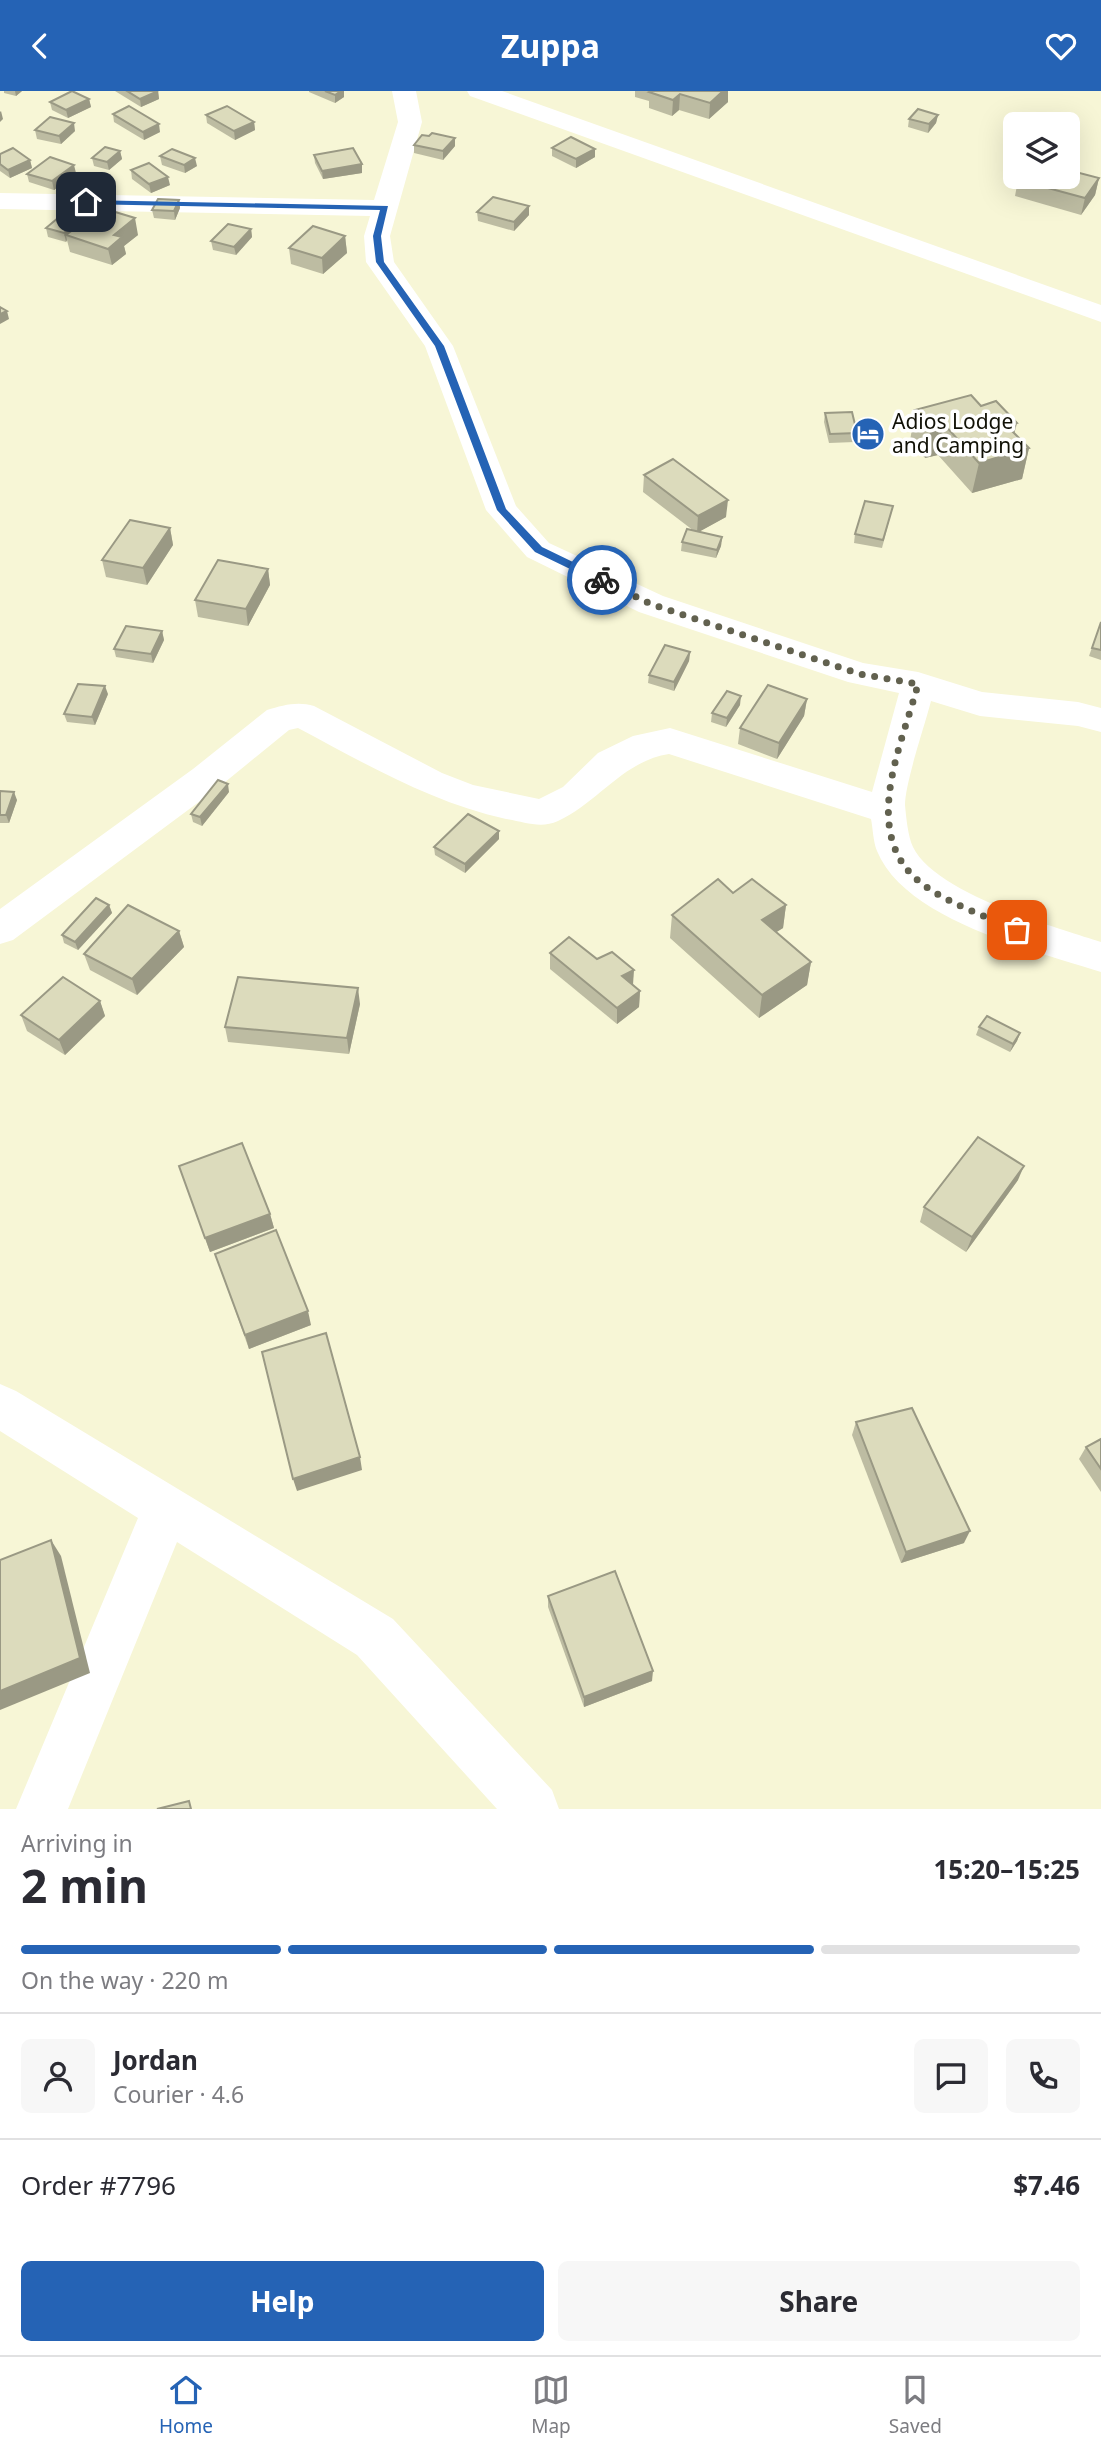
<!DOCTYPE html>
<meta charset="utf-8">
<style>
body{margin:0;font-family:"Noto Sans",sans-serif;background:#f7f7f7;color:#2b2b33;height:100vh;display:flex;flex-direction:column;font-size:26px;white-space:nowrap}
*{box-sizing:border-box;margin:0}
p{font-size:23px;color:#7c7c81}
.icon{flex:none;width:38px;height:38px;fill:none;stroke:currentColor;stroke-width:2;stroke-linecap:round;stroke-linejoin:round}
.map{position:relative;height:1718px;overflow:hidden}
.details{display:flex;flex-direction:column;background:#fff;flex:1}
.details>*{flex:none}
.controls{position:absolute;left:1003px;top:21px;display:grid;gap:14px}
.controls a{display:grid;place-items:center;width:77px;height:77px;border-radius:10px;background:#fff;box-shadow:0 7px 28px #0002;font-size:35px}
.pin{position:absolute;display:grid;place-items:center;width:60px;height:60px;color:#fff;margin:-30px;border-radius:14px;box-shadow:0 4px 10px #0006}
.courier{position:absolute;display:grid;place-items:center;width:70px;height:70px;margin:-35px;border:5px solid #2563b5;border-radius:50%;background:#fff;color:#222;box-shadow:0 2px 9px #0007}
.summary em{font-style:normal;font-weight:700}
.summary div{display:flex;flex-direction:column-reverse}
.summary{display:flex;align-items:center;justify-content:space-between;height:119px;padding:0 21px}
h1{font-size:46px;font-weight:700;line-height:52px}
.bar{display:grid;grid-template-columns:repeat(4,1fr);gap:10px 7px;align-content:center;height:84px;padding:0 21px}
.bar i{height:9px;border-radius:5px;background:#e1e1e2}
.bar .selected{background:#2563b5}
.bar p{grid-column:span 4}
.line{display:flex;align-items:center;gap:18px;padding:0 21px;border-top:2px solid #e1e1e2}
.line div{flex:1}
.round{display:grid;place-items:center;flex:none;width:74px;height:74px;border-radius:10px;background:#f7f7f7}
.primary-button{display:flex;gap:14px;margin-top:auto;padding:14px 21px}
.primary-button a{flex:1;height:80px;border-radius:10px;background:#2563b5;color:#fff;font-size:28px;font-weight:700;line-height:80px;text-align:center}
.primary-button a+a{background:#f7f7f7;color:#2b2b33}
header{display:flex;justify-content:space-between;align-items:center;height:91px;padding:0 21px;background:#2563b5;color:#fff;font-size:32px;font-weight:700}
.tab-bar{display:flex;justify-content:space-around;align-items:center;height:98px;border-top:2px solid #e1e1e2;background:#fff;font-size:19px;color:#7c7c81}
.tab-bar a{display:grid;justify-items:center;gap:4px}
.tab-bar .selected{color:#2563b5}
.map>svg:first-child{display:block}
.lines{fill:none;stroke-linecap:round;stroke-linejoin:round}
.minor{fill:#fff;fill-rule:evenodd}
.wall{fill:#bdbca2}
.shaded-wall{fill:#9a9984}
.building{fill:#dcdbbc;stroke:#9a9984;stroke-width:2}
.route{fill:#2563b5}
.done{stroke:#62614f;stroke-width:7;stroke-dasharray:0 12.6}
.labels{text-anchor:middle;stroke-width:7;stroke-linejoin:round;paint-order:stroke}
.far-poi-label{font-size:21px;fill:#111106;stroke:#fff;text-anchor:start}
</style>
<header><svg class="icon" aria-label="back" viewBox="0 0 24 24"><path d="M15 5l-7 7 7 7"/></svg>Zuppa<svg class="icon" aria-label="heart" viewBox="0 0 24 24"><path d="M12 20l-8-8c-3-5 5-10 8-4 3-6 11-1 8 4z"/></svg></header>
<div class="map">
<svg width="1101" height="1718" viewBox="0 0 1101 1718">
<rect width="100%" height="100%" fill="#f7f6d6"/>
<g class="lines">
<!-- minor -->
<g class="minor">
<path d="M392,0H416L422,31L390,145L394,171L453,255L516,415L549,452L663,505L863,572L918,581L982,601L1078,611L1101,617V641L1078,635L980,625L931,610C925,634 905,692 905,714C906,725 908,746 913,756C935,802 1054,836 1101,851V881C1035,860 905,829 877,760C873,750 873,738 871,728L669,663C623,670 599,711 558,730C541,738 524,731 506,728C430,711 366,673 298,637L289,639L219,696L13,849L0,853V818L193,678L267,619C283,614 298,610 314,615L442,682L473,694L539,708L563,696L598,662L633,645L670,637L872,701L899,602L848,591L639,521L527,466L486,419L425,255L366,171L364,145L370,125L0,118V102L374,109L398,31Z"/>
<path d="M467,0H502L1101,214V231L470,5Z"/>
<path d="M0,1293L16,1300L393,1528L552,1699L559,1718H497L357,1564L177,1451L68,1718H16L138,1427L0,1340Z"/>
</g>
</g>
<!-- wall -->
<g class="wall">
<path d="M4,0H22L16,5L4,2Z"/>
<path d="M115,0H158L159,8L141,16Z"/>
<path d="M309,0H344V6L335,12L309,1Z"/>
<path d="M635,0H728V11L709,28L679,19L672,25L649,17V10L635,6Z"/>
<path d="M89,8L91,16L68,27L52,19L50,11Z"/>
<path d="M113,23L160,41L144,49L114,31Z"/>
<path d="M206,24L254,31L255,39L235,49L207,32Z"/>
<path d="M938,24L936,32L928,42L908,36L909,28Z"/>
<path d="M35,39L75,40L61,53L37,48Z"/>
<path d="M429,45L455,55L443,69L414,62V54Z"/>
<path d="M552,57L595,66L576,77L552,65Z"/>
<path d="M120,60L122,68L109,79L94,75L92,67Z"/>
<path d="M0,63L30,69L32,77L10,87L0,80Z"/>
<path d="M314,64L362,82L323,88L315,72Z"/>
<path d="M160,65L197,75L185,82L162,74Z"/>
<path d="M131,79L170,94L151,102L132,88Z"/>
<path d="M76,82L54,99L29,91L27,83Z"/>
<path d="M1099,87L1095,104L1081,124L1015,105L1018,89Z"/>
<path d="M179,109L180,117L175,129L154,127L152,119Z"/>
<path d="M477,121L529,124L514,140L478,130Z"/>
<path d="M83,125L84,131L138,144L124,155L126,163L112,174L70,161L67,149L66,151L48,146L46,137Z"/>
<path d="M251,138L252,146L236,164L213,159L211,150Z"/>
<path d="M345,145L347,162L323,183L291,173L289,157Z"/>
<path d="M981,315L1014,342L1029,357L1022,388L972,402L938,364L925,367L910,350L915,319Z"/>
<path d="M825,322L857,342L855,351L829,352L824,331Z"/>
<path d="M644,384L726,426L698,441L722,446L721,455L716,467L681,460L682,451L694,440L643,401Z"/>
<path d="M893,415L882,457L854,452L855,443Z"/>
<path d="M170,437L173,454L147,494L106,486L102,469Z"/>
<path d="M268,478L270,494L248,535L198,526L195,509Z"/>
<path d="M1101,531V569L1089,565Z"/>
<path d="M162,540L164,549L153,572L116,566L114,558Z"/>
<path d="M690,561L689,570L674,600L648,592L649,584Z"/>
<path d="M108,603L95,634L67,631L64,623Z"/>
<path d="M807,608L804,625L777,668L738,653L740,637Z"/>
<path d="M740,614L726,636L711,631L712,622Z"/>
<path d="M0,700L17,709L9,732H0Z"/>
<path d="M229,701L202,735L193,731L191,723Z"/>
<path d="M499,740V748L465,782L435,764L434,756Z"/>
<path d="M733,802L786,814L783,837L776,841L811,871L807,894L759,927L670,847L672,824Z"/>
<path d="M109,814L112,822L78,859L64,852L62,844Z"/>
<path d="M179,840L184,856L137,904L90,879L84,863Z"/>
<path d="M550,862L597,868L640,900L639,916L617,933L550,878Z"/>
<path d="M100,910L105,925L65,964L27,940L21,924Z"/>
<path d="M360,913L349,963L228,951L225,936Z"/>
<path d="M979,936L1020,942L1017,950L1010,961L976,944Z"/>
<path d="M179,1075L270,1123L274,1137L210,1161Z"/>
<path d="M1018,1089L966,1161L920,1131L924,1116Z"/>
<path d="M215,1163L311,1234L249,1258Z"/>
<path d="M856,1331L964,1452L901,1472L852,1344Z"/>
<path d="M1101,1348V1401L1079,1368L1086,1356Z"/>
<path d="M548,1505L652,1590L584,1616L548,1516Z"/>
</g>
<!-- shaded-wall -->
<g class="shaded-wall">
<path d="M15,0H22L16,5Z"/>
<path d="M158,0L159,8L141,16L140,8Z"/>
<path d="M341,0H344V6L335,12V4Z"/>
<path d="M723,0H728V11L709,28L710,12Z"/>
<path d="M680,3L679,19L672,25L673,9Z"/>
<path d="M89,8L91,16L68,27L66,19Z"/>
<path d="M1,20L3,28L0,31V21Z"/>
<path d="M938,24L936,32L928,42L929,33Z"/>
<path d="M254,31L255,39L235,49L234,40Z"/>
<path d="M74,32L75,40L61,53L59,45Z"/>
<path d="M159,33L160,41L144,49L143,41Z"/>
<path d="M455,47V55L443,69V60Z"/>
<path d="M595,58V66L576,77V68Z"/>
<path d="M120,60L122,68L109,79L107,71Z"/>
<path d="M195,67L197,75L185,82L184,74Z"/>
<path d="M30,69L32,77L10,87L8,79Z"/>
<path d="M362,73V82L323,88L322,80Z"/>
<path d="M74,74L76,82L54,99L52,90Z"/>
<path d="M168,86L170,94L151,102L149,93Z"/>
<path d="M1099,87L1095,104L1081,124L1085,107Z"/>
<path d="M179,109L180,117L175,129L174,120Z"/>
<path d="M529,115V124L514,140V131Z"/>
<path d="M83,125L84,134L66,144L67,149L66,151L64,142Z"/>
<path d="M135,127L138,144L124,155L126,163L112,174L108,158L114,144Z"/>
<path d="M251,138L252,146L236,164L234,156Z"/>
<path d="M345,145L347,162L323,183L322,167Z"/>
<path d="M7,220L9,228L0,233V223Z"/>
<path d="M1017,332L1009,363L1007,335Z"/>
<path d="M944,333L938,364L925,367L931,336Z"/>
<path d="M1029,357L1022,388L972,402L979,372Z"/>
<path d="M728,409L726,426L697,442L698,425Z"/>
<path d="M170,437L173,454L147,494L143,477Z"/>
<path d="M722,446L721,455L716,467L717,459Z"/>
<path d="M268,478L270,494L248,535L246,518Z"/>
<path d="M162,540L164,549L153,572L151,563Z"/>
<path d="M690,561L689,570L674,600V591Z"/>
<path d="M105,595L108,603L95,634L92,626Z"/>
<path d="M741,605L740,614L726,636L727,627Z"/>
<path d="M807,608L804,625L777,668L779,652Z"/>
<path d="M228,693L229,701L202,735L200,726Z"/>
<path d="M14,701L17,709L9,732L6,724Z"/>
<path d="M499,740V748L465,782V773Z"/>
<path d="M109,814L112,822L78,859L75,851Z"/>
<path d="M786,814L783,837L759,852L762,829Z"/>
<path d="M179,840L184,856L137,904L132,888Z"/>
<path d="M811,871L807,894L759,927L762,904Z"/>
<path d="M634,879L633,894L622,885Z"/>
<path d="M358,897L360,913L349,963L347,947Z"/>
<path d="M640,900L639,916L617,933V917Z"/>
<path d="M100,910L105,925L65,964L59,949Z"/>
<path d="M1020,942L1017,950L1010,961L1013,953Z"/>
<path d="M1024,1075L1018,1089L966,1161L972,1146Z"/>
<path d="M270,1123L274,1137L210,1161L205,1147Z"/>
<path d="M308,1220L311,1234L249,1258L245,1244Z"/>
<path d="M360,1366L362,1379L297,1400L293,1388Z"/>
<path d="M970,1440L964,1452L901,1472L906,1461Z"/>
<path d="M51,1449L61,1465L90,1582L0,1619V1600Z"/>
<path d="M653,1580L652,1590L584,1616V1606Z"/>
</g>
<!-- building -->
<g class="building">
<path d="M72,0L89,8L66,19L50,11Z"/>
<path d="M127,0H158L140,8Z"/>
<path d="M325,0H341L335,4Z"/>
<path d="M651,0H723L710,12L680,3L673,9L649,1Z"/>
<path d="M129,15L159,33L143,41L113,23Z"/>
<path d="M227,15L254,31L234,40L206,24Z"/>
<path d="M918,18L938,24L929,33L909,28Z"/>
<path d="M50,26L74,32L59,45L35,39Z"/>
<path d="M432,42L455,47L443,60L414,54L422,44L429,45Z"/>
<path d="M571,46L595,58L576,68L552,57Z"/>
<path d="M105,56L120,60L107,71L92,67Z"/>
<path d="M13,57L30,69L8,79L0,73V63Z"/>
<path d="M353,57L362,73L322,80L314,64Z"/>
<path d="M172,58L195,67L184,74L160,65Z"/>
<path d="M50,66L74,74L52,90L27,83Z"/>
<path d="M149,72L168,86L149,93L131,79Z"/>
<path d="M1068,79L1099,87L1085,107L1018,89L1020,86H1068Z"/>
<path d="M493,106L529,115L514,131L477,121Z"/>
<path d="M158,108L179,109L174,120L152,119Z"/>
<path d="M102,117L135,127L114,144L122,146L108,158L66,144Z"/>
<path d="M65,121L83,125L64,142L46,137Z"/>
<path d="M228,133L251,138L234,156L211,150Z"/>
<path d="M313,135L345,145L322,167L289,157Z"/>
<path d="M0,216L7,220L0,223Z"/>
<path d="M971,304L981,315L996,310L1017,332L1007,335L1029,357L979,372L944,333L931,336L915,319Z"/>
<path d="M852,321L857,342L830,343L825,322Z"/>
<path d="M673,368L728,409L698,425L644,384Z"/>
<path d="M865,410L893,415L883,449L855,443Z"/>
<path d="M130,429L170,437L143,477L102,469Z"/>
<path d="M687,438L722,446L717,459L682,451Z"/>
<path d="M218,469L268,478L246,518L195,509Z"/>
<path d="M1101,531V559L1092,557Z"/>
<path d="M126,535L162,540L151,563L114,558Z"/>
<path d="M665,554L690,561L674,591L649,584Z"/>
<path d="M78,593L105,595L92,626L64,623Z"/>
<path d="M768,594L807,608L779,652L740,637Z"/>
<path d="M727,600L741,605L727,627L712,622Z"/>
<path d="M218,689L228,693L200,726L191,723Z"/>
<path d="M0,700L14,701L6,724H0Z"/>
<path d="M468,723L499,740L465,773L434,756Z"/>
<path d="M718,788L733,802L752,788L786,814L762,829L811,871L762,904L672,824Z"/>
<path d="M96,807L109,814L75,851L62,844Z"/>
<path d="M128,814L179,840L132,888L84,863Z"/>
<path d="M569,846L597,868L612,861L634,879L622,885L640,900L617,917L550,862Z"/>
<path d="M63,886L100,910L59,949L21,924Z"/>
<path d="M238,886L358,897L347,947L225,936Z"/>
<path d="M987,925L1020,942L1013,953L979,936Z"/>
<path d="M978,1046L1024,1075L972,1146L924,1116Z"/>
<path d="M242,1052L270,1123L205,1147L179,1075Z"/>
<path d="M276,1139L308,1220L245,1244L215,1163Z"/>
<path d="M326,1242L360,1366L293,1388L262,1261Z"/>
<path d="M912,1317L970,1440L906,1461L856,1331Z"/>
<path d="M1101,1348V1378L1086,1356Z"/>
<path d="M51,1449L80,1567L0,1600V1469Z"/>
<path d="M615,1480L653,1580L584,1606L548,1505Z"/>
<path d="M189,1710L191,1718H157Z"/>
</g>
<!-- route -->
<path class="route" d="M86,109L388,115L381,145L384,171L444,255L506,418L542,456L606,487V492H599L535,461L497,419L435,255L376,171L373,145L380,119L83,113Z"/>
<g class="lines">
<!-- done -->
<path class="done" d="M602,489L651,513L860,583L918,593C903,651 863,733 912,784C938,810 984,824 1017,839"/>
</g>
<!-- icons -->
<defs>
<symbol id="hotel-disc" viewBox="-11 -11 22 22"><circle r="9.5" fill="#2563b5" stroke="#fff"/><path d="M-6-4.5h1.5V1H6V5H4.5V3h-9V5H-6ZM-4 0a1.8 1.8 0 1 1 3.6 0ZM.5 0V-2.5h3Q6-2.5 6 0Z" fill="#fff"/></symbol>
</defs>
<g fill-rule="evenodd">
<use href="#hotel-disc" x="849" y="324" width="38" height="38"/>
</g>
<g class="labels">
<!-- far-poi labels -->
<g class="far-poi-label">
<text x="892" y="338">Adios Lodge<tspan x="892" dy="24">and Camping</tspan></text>
</g>
</g>
</svg>
<div class="controls">
<a><svg class="icon" aria-label="layers" viewBox="0 0 24 24"><path d="M12 4l9 5-9 5-9-5zM3 14l9 5 9-5"/></svg></a>
</div>
<div class="pin" style="left:1017px;top:839px;background:#ea580c"><svg class="icon" aria-label="bag" viewBox="0 0 24 24"><path d="M5 8h14l-1 12H6zM9 8a3 3 0 0 1 6 0"/></svg></div>
<div class="pin" style="left:86px;top:111px;background:#1f2937"><svg class="icon" aria-label="home" viewBox="0 0 24 24"><path d="M3 11l9-7 9 7M6 9v11h12V9"/></svg></div>
<div class="courier" style="left:602px;top:489px"><svg class="icon" aria-label="bike" viewBox="0 0 24 24"><circle cx="6" cy="16" r="4"/><circle cx="18" cy="16" r="4"/><path d="M6 16l4-8h5l3 8M10 8l3 8H6M13 5h3"/></svg></div>
</div>
<section class="details">
<div class="summary"><div><h1>2 min</h1><p>Arriving in</p></div><em>15:20–15:25</em></div>
<div class="bar"><i class="selected"></i><i class="selected"></i><i class="selected"></i><i></i><p>On the way · 220 m</p></div>
<div class="line" style="height:126px"><a class="round"><svg class="icon" aria-label="person" viewBox="0 0 24 24"><circle cx="12" cy="8" r="4"/><path d="M4 21q1-7 8-7t8 7"/></svg></a><div><b>Jordan</b><p>Courier · 4.6</p></div><a class="round"><svg class="icon" aria-label="chat" viewBox="0 0 24 24"><path d="M4 5h16v11H9l-5 4z"/></svg></a><a class="round"><svg class="icon" aria-label="phone" viewBox="0 0 24 24"><path d="M5 4h4l2 5-3 2q2 4 5 5l2-3 5 2v4C11 20 4 13 5 4z"/></svg></a></div>
<div class="line" style="height:91px"><div>Order #7796</div><b>$7.46</b></div>
<div class="primary-button"><a>Help</a><a>Share</a></div>
</section>
<nav class="tab-bar">
<a class="selected"><svg class="icon" aria-label="home" viewBox="0 0 24 24"><path d="M3 11l9-7 9 7M6 9v11h12V9"/></svg>Home</a>
<a><svg class="icon" aria-label="map" viewBox="0 0 24 24"><path d="M3 6l6-2 6 2 6-2v14l-6 2-6-2-6 2zM9 4v14M15 6v14"/></svg>Map</a>
<a><svg class="icon" aria-label="saved" viewBox="0 0 24 24"><path d="M7 4h10v16l-5-4-5 4z"/></svg>Saved</a>
</nav>
